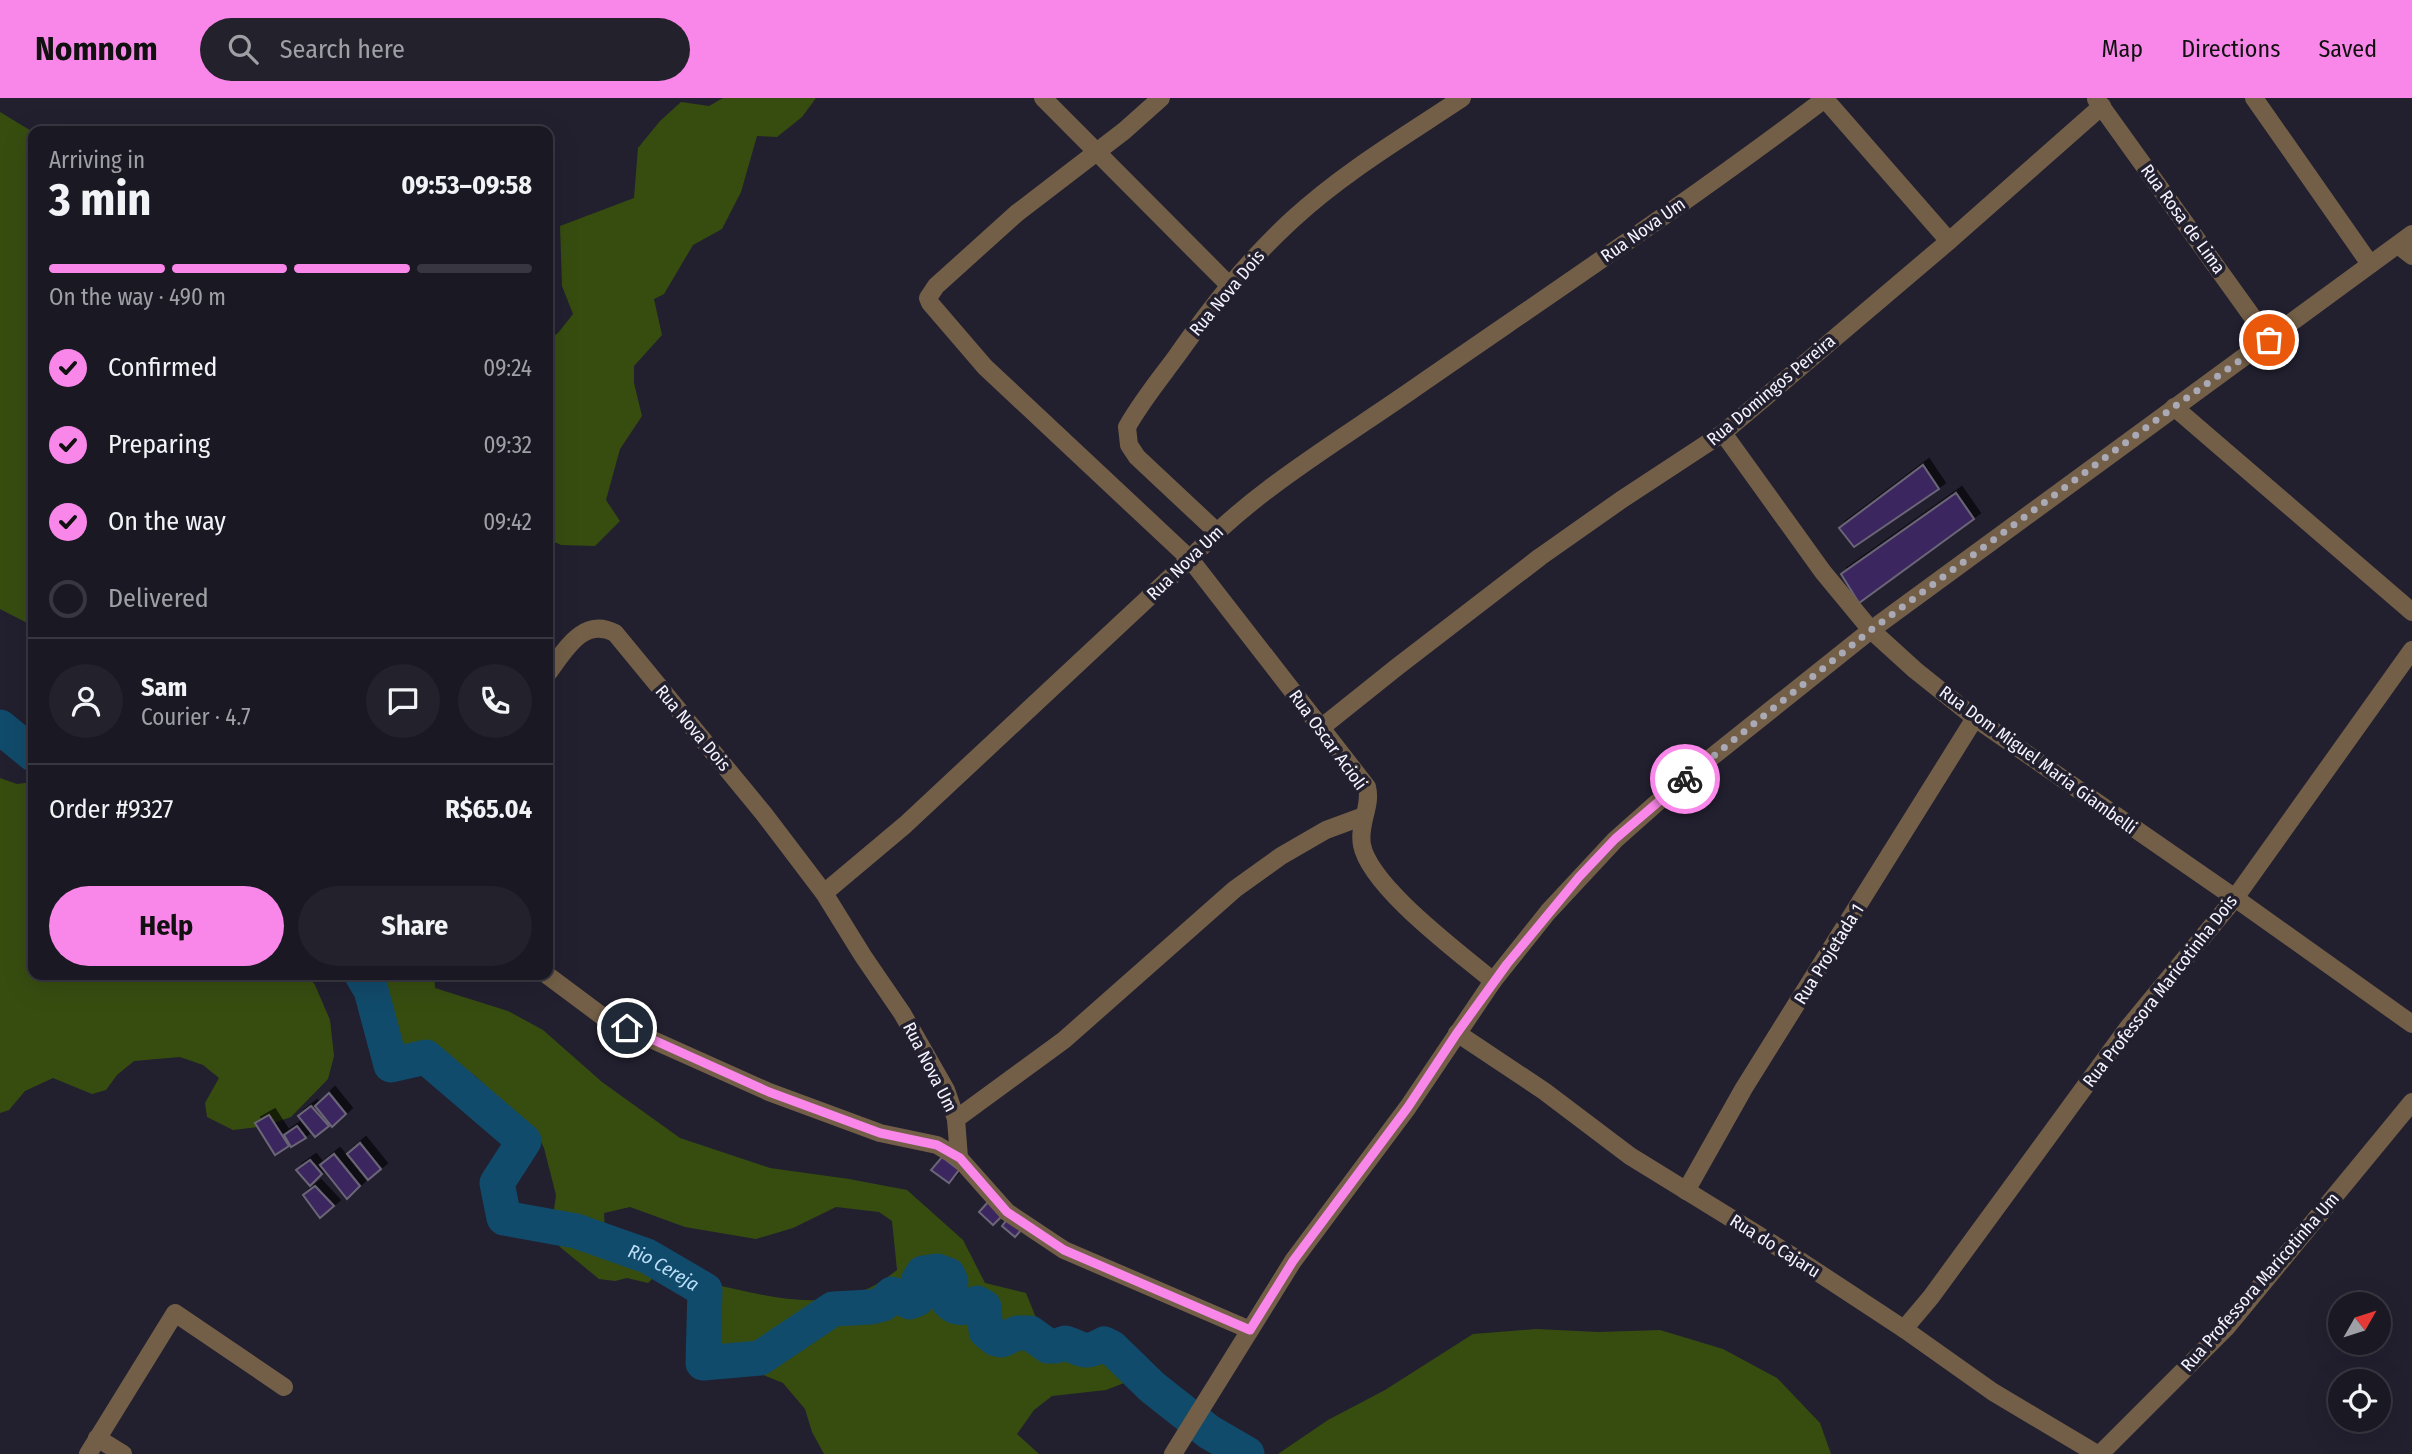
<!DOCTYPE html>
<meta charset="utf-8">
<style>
body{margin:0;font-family:"Fira Sans Condensed",sans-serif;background:#23212b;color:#f1f3f6;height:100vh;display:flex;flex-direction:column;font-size:26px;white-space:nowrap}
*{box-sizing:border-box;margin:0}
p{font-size:23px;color:#9fa0a6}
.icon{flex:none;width:38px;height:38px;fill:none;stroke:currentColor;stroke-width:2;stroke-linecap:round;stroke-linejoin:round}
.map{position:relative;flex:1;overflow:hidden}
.drawer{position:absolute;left:28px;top:28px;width:525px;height:854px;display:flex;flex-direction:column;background:#1a1823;border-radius:14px;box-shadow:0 7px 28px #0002,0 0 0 2px #383741}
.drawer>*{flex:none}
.needle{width:46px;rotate:51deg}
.fabs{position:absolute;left:2328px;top:1194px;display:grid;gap:14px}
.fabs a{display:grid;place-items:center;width:63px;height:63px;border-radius:50%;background:#1a1823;box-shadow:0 7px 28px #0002,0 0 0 2px #383741;font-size:35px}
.pin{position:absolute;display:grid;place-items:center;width:60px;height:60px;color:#fff;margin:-30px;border:4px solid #fff;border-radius:50%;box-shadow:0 2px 7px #0007}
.courier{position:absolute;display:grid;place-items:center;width:70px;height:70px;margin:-35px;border:5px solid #f987e9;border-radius:50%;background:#fff;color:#222;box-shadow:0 2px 9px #0007}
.head em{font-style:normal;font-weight:700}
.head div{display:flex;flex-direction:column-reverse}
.head{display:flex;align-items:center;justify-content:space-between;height:119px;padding:0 21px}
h1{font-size:46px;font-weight:700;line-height:52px}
.bar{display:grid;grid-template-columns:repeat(4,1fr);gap:10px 7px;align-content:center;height:84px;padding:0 21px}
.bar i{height:9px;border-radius:5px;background:#383741}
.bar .current{background:#f987e9}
.bar p{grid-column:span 4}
.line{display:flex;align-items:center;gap:18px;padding:0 21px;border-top:2px solid #383741}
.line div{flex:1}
.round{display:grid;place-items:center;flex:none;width:74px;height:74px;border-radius:37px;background:#23212b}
ol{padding:0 21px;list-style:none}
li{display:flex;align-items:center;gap:21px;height:77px}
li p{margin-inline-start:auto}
li .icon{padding:7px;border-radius:50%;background:#f987e9;color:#111;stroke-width:4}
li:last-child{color:#9fa0a6}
li i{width:38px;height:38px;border:4px solid #383741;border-radius:50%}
.cta{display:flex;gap:14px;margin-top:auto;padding:14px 21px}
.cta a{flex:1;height:80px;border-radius:42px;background:#f987e9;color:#111;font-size:28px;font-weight:700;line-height:80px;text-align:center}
.cta a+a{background:#23212b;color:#f1f3f6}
header{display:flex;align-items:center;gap:42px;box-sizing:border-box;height:98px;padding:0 35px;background:#f987e9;color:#111}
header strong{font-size:33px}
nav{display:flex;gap:38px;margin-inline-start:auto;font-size:24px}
.search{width:490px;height:63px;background:#23212b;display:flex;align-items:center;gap:18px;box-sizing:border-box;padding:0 24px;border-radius:38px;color:#9fa0a6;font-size:26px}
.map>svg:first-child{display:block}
.green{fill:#374d10}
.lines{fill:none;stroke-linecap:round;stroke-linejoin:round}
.river{stroke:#114b6b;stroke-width:35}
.building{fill:#3b255e;stroke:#6b6677;stroke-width:2;filter:url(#shadow)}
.minor{stroke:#735f47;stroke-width:18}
.tertiary{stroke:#735f47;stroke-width:18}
.done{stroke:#aaa9b6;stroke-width:7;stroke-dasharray:0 12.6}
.route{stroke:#f987e9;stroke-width:9}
.labels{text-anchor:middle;stroke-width:7;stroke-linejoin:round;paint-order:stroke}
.street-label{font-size:18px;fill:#f4f3fe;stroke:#22202f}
.water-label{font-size:19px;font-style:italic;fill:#bcdff9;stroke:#22202f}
</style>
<header>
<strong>Nomnom</strong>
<div class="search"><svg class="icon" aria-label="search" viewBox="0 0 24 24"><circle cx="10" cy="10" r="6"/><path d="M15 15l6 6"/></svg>Search here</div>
<nav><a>Map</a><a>Directions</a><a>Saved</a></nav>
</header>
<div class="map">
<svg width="2412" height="1356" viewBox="0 0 2412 1356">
<defs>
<filter id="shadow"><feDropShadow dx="6" dy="-6" stdDeviation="0" flood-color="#0009"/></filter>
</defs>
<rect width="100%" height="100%" fill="#22202f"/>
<!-- green -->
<g class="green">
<path d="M723,0H816L802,19L777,39L757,38L741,94L722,131L693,147L664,196L654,201L662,237L634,268V285L642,318L620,351L606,402L620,423L595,448L561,447L548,441V242L558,235L573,216L562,188L560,128L634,100L638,50L660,23L681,4L709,8Z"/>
<path d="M0,14L33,34V528L0,511Z"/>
<path d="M0,680L17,686L33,684V877H307L315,887L330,922L334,958L328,981L291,1019L265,1028L233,1032L207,1019L205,1005L219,980L203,967L180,959L134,963L117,977L106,992L92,996L53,980L25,993L9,1012L0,1015Z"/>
<path d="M351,877H434L435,890L508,913L543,932L602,984L680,1040L770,1070L849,1081L907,1092L963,1142L985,1185L1026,1195L1041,1232L1075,1244L1115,1242L1155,1283L1158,1297H1139L1124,1285L1106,1292L1052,1298L1034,1312L1017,1336L1039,1356H824L812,1334L805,1311L783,1285L700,1251L691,1236L689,1207L696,1183C767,1196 834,1224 897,1172L892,1123L879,1114L836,1109L793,1130L756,1141L685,1129L630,1109L604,1115L605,1133L641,1155L657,1176L648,1185L627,1180L615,1183L599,1181L560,1149L551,1134L556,1097L544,1050L536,1034L474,977L447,961L388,949L367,923Z"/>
<path d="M1536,1231L1598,1234L1660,1232L1723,1251L1777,1280L1820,1325L1831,1356H1278L1328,1322L1385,1292L1473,1236Z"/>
</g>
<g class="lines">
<!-- river -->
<g class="river">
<path d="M0,629L33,656"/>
<path id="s1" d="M362,877L371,892L391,967L426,959L524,1043L497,1085L504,1120L576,1133L647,1158L705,1192L703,1265L760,1260L833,1211L871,1209L883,1206L892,1196L910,1204L917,1201L918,1183L923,1175L937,1173L948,1177L951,1184L948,1203C957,1213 966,1210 977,1205L984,1209L986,1233L996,1241L1002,1242L1017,1235H1030L1048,1248H1056L1065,1245C1084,1251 1084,1257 1104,1246L1112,1250L1152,1289L1209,1334L1247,1356"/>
</g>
</g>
<!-- building -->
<g class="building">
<path d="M1923,367L1939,391L1854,449L1839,430Z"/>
<path d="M1956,395L1974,421L1859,505L1841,476Z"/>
<path d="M329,995L346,1016L332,1029L315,1008Z"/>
<path d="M311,1008L329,1028L315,1039L298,1018Z"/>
<path d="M269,1017L289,1048L275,1057L255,1025Z"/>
<path d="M297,1028L306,1040L291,1049L284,1037Z"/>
<path d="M360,1045L381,1071L368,1082L347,1056Z"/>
<path d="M334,1056L360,1088L347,1101L320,1067Z"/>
<path d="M942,1059L959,1072L949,1085L931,1072Z"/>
<path d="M310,1062L322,1076L310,1088L296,1072Z"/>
<path d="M315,1088L334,1108L320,1120L303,1097Z"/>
<path d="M989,1103L1004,1116L993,1127L979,1114Z"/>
<path d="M1009,1119L1023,1130L1015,1139L1002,1128Z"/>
</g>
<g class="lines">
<!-- minor -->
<g class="minor">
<path d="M1043,0L1229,187"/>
<path d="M1161,0L1124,33L1017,115L936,188L928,200L930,205L985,269L1190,461L1367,689C1372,708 1358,726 1362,747C1370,789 1460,855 1493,883"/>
<path d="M1824,0L1949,143"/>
<path d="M2254,0L2370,166"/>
<path d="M2096,1L2269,242"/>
<path d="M2398,147L2412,158"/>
<path d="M2174,309L2412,514"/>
<path d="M1723,335L1823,474L1871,532L1915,572L1975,620L2235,800L2412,926"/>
<path d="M1216,433L1137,359L1129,347L1127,329C1141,304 1159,282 1176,259C1212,208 1247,163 1293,121C1344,74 1405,38 1462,0"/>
<path d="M548,575C565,553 583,518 615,535L764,716L824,795L863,858L902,915L946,992L956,1021L959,1060"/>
<path d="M1322,629L1397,569L1540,459L1621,402L1723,335L1949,143L2102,8"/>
<path d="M824,795L905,727L1190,461C1252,394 1334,346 1409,294C1549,197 1690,103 1826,0"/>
<path d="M547,877L606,921L769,994L880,1035L937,1047L959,1060L1007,1114L1064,1152L1250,1232"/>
<path d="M1457,935L1544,993L1630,1058L1802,1164L1904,1231L1993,1294L2097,1356"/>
<path d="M956,1021L1064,942L1235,791L1281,758L1326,732L1364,718"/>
<path d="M1686,1093L1744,990L1975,620"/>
<path d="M1904,1231L1931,1199L2127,931L2235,800L2412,552"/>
<path d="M97,1340L123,1356"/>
<path d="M88,1356L175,1215L284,1289"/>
<path d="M2100,1356L2226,1230L2412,1004"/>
</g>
<!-- tertiary -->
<path class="tertiary" d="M1173,1356L1293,1163L1408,1009L1493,883L1548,814L1615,742L1678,686L1871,532L2412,136"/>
</g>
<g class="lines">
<!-- done -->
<path class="done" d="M1685,681L1871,532L2174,309L2269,242"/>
<!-- route -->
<path class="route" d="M627,930L769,994L880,1035L937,1047L960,1060L1007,1114L1064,1152L1250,1232L1293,1163L1408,1009L1457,935L1507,866L1579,779L1615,741L1685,681"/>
</g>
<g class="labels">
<!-- street labels -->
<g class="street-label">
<text transform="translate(2183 121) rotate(54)" y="6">Rua Rosa de Lima</text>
<text transform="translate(1643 132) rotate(-35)" y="6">Rua Nova Um</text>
<text transform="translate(1227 195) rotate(-50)" y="6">Rua Nova Dois</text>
<text transform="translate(1771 292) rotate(-40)" y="6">Rua Domingos Pereira</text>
<text transform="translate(1185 465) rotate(-44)" y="6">Rua Nova Um</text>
<text transform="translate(693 630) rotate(50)" y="6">Rua Nova Dois</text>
<text transform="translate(1328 642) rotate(54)" y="6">Rua Oscar Acioli</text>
<text transform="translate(2038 662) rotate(36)" y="6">Rua Dom Miguel Maria Giambelli</text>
<text transform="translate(1829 856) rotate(-58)" y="6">Rua Projetada 1</text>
<text transform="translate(2160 893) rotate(-52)" y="6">Rua Professora Maricotinha Dois</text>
<text transform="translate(930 969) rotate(63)" y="6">Rua Nova Um</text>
<text transform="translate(1775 1148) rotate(32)" y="6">Rua do Cajaru</text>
<text transform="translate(2260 1184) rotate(-49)" y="6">Rua Professora Maricotinha Um</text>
</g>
<!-- water labels -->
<g class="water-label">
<text dy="7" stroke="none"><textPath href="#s1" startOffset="514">Rio Cereja</textPath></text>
</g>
</g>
</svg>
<div class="fabs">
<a><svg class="needle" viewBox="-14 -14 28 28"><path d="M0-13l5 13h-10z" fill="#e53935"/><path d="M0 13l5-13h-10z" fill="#9fa0a6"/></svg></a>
<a><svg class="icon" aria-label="locate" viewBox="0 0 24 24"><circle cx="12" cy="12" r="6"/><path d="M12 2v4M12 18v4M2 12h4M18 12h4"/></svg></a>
</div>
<div class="pin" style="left:2269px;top:242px;background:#ea580c"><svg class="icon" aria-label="bag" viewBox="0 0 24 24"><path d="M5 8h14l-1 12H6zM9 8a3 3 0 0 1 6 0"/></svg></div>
<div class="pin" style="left:627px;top:930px;background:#1f2937"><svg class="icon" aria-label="home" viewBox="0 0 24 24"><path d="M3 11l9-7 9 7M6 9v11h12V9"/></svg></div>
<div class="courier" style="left:1685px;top:681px"><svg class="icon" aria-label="bike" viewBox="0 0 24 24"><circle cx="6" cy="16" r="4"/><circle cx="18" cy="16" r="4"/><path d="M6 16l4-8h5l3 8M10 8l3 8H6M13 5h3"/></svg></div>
<section class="drawer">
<div class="head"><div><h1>3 min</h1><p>Arriving in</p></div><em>09:53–09:58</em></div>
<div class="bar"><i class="current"></i><i class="current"></i><i class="current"></i><i></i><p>On the way · 490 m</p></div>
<ol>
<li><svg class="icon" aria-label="check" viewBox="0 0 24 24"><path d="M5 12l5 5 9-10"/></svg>Confirmed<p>09:24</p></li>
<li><svg class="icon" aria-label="check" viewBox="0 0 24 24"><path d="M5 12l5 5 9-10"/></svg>Preparing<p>09:32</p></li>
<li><svg class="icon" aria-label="check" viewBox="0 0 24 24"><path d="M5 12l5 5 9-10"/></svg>On the way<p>09:42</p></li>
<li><i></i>Delivered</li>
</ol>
<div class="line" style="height:126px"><a class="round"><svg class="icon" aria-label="person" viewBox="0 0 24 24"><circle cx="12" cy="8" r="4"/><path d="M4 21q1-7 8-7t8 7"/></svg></a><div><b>Sam</b><p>Courier · 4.7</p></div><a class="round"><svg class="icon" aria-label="chat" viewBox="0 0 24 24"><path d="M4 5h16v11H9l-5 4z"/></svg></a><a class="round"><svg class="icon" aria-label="phone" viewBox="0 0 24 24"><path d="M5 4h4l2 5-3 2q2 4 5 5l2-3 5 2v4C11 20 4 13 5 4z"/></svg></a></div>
<div class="line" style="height:91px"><div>Order #9327</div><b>R$65.04</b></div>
<div class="cta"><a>Help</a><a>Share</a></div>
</section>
</div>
